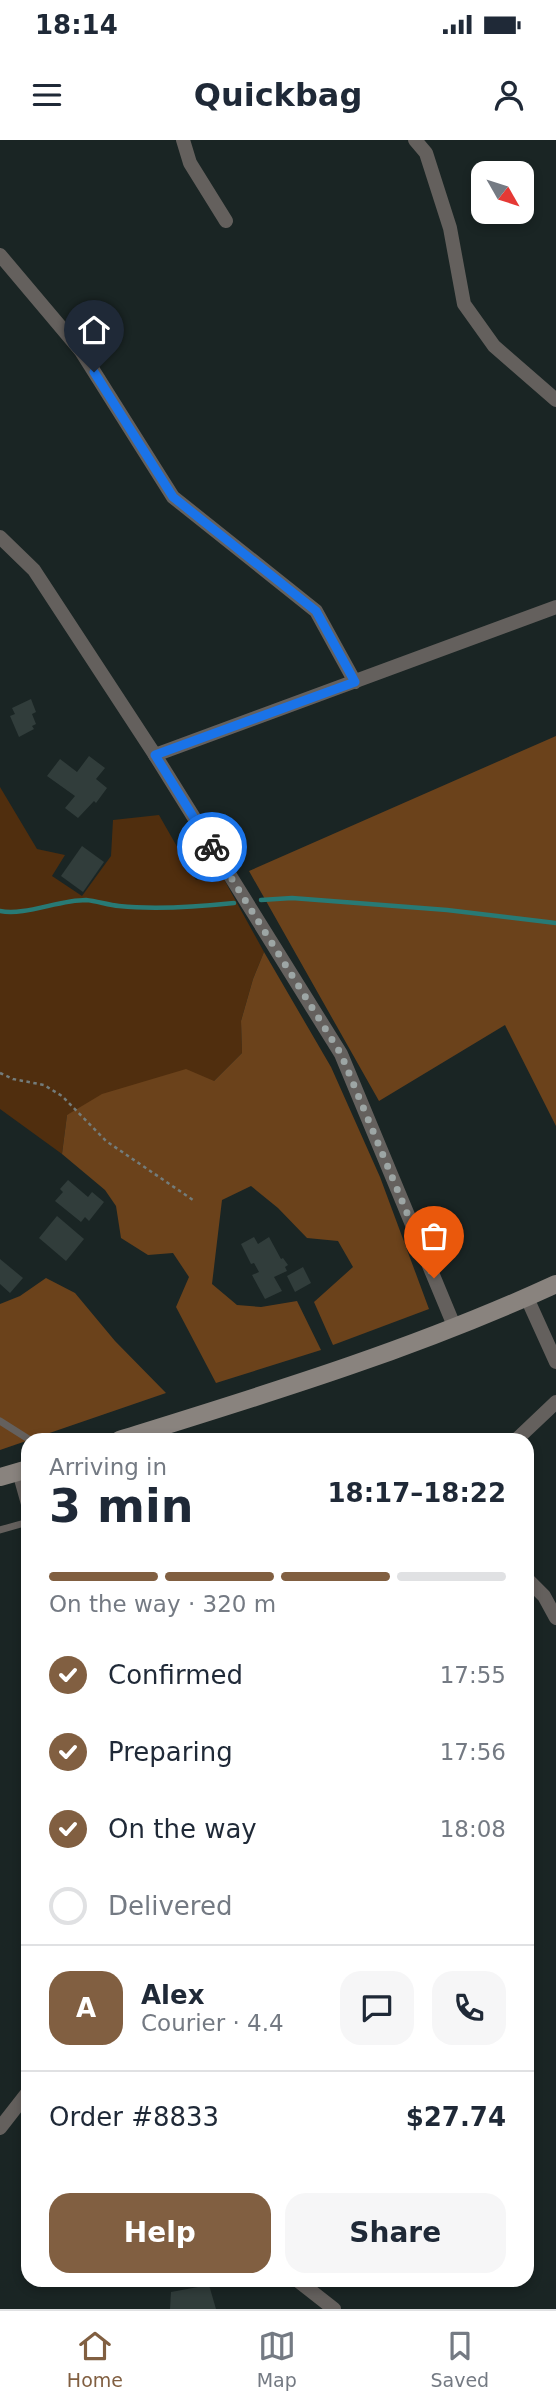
<!DOCTYPE html>
<meta charset="utf-8">
<style>
body{margin:0;font-family:"DejaVu Sans",sans-serif;background:#f6f6f7;color:#1f2937;height:100vh;display:flex;flex-direction:column;font-size:26px;white-space:nowrap}
*{box-sizing:border-box;margin:0}
p{font-size:23px;color:#747a83}
.icon{flex:none;width:38px;height:38px;fill:none;stroke:currentColor;stroke-width:2;stroke-linecap:round;stroke-linejoin:round}
.map{position:relative;flex:1;overflow:hidden}
.panel{position:absolute;left:21px;top:1293px;width:513px;height:854px;display:flex;flex-direction:column;background:#fff;border-radius:21px;box-shadow:0 4px 10px #0003}
.panel>*{flex:none}
.needle{width:46px;rotate:129deg}
.fabs{position:absolute;left:471px;top:21px;display:grid;gap:14px}
.fabs a{display:grid;place-items:center;width:63px;height:63px;border-radius:14px;background:#fff;box-shadow:0 4px 10px #0003;font-size:35px}
.pin{position:absolute;display:grid;place-items:center;width:60px;height:60px;color:#fff;margin:-72px -30px;border-radius:50% 50% 50% 0;rotate:-45deg;box-shadow:0 0 7px #0007}
.pin .icon{rotate:45deg}
.courier{position:absolute;display:grid;place-items:center;width:70px;height:70px;margin:-35px;border:5px solid #1a73e8;border-radius:50%;background:#fff;color:#222;box-shadow:0 2px 9px #0007}
.head em{font-style:normal;font-weight:700}
.head div{display:flex;flex-direction:column-reverse}
.head{display:flex;align-items:center;justify-content:space-between;height:119px;padding:0 28px}
h1{font-size:46px;font-weight:700;line-height:52px}
.bar{display:grid;grid-template-columns:repeat(4,1fr);gap:10px 7px;align-content:center;height:84px;padding:0 28px}
.bar i{height:9px;border-radius:5px;background:#e0e1e3}
.bar .on{background:#815f41}
.bar p{grid-column:span 4}
.line{display:flex;align-items:center;gap:18px;padding:0 28px;border-top:2px solid #e0e1e3}
.line div{flex:1}
.round{display:grid;place-items:center;flex:none;width:74px;height:74px;border-radius:21px;background:#f6f6f7}
ol{padding:0 28px;list-style:none}
li{display:flex;align-items:center;gap:21px;height:77px}
li p{margin-inline-start:auto}
li .icon{padding:7px;border-radius:50%;background:#815f41;color:#fff;stroke-width:4}
li:last-child{color:#747a83}
li i{width:38px;height:38px;border:4px solid #e0e1e3;border-radius:50%}
.cta{display:flex;gap:14px;margin-top:auto;padding:14px 28px}
.cta a{flex:1;height:80px;border-radius:21px;background:#815f41;color:#fff;font-size:28px;font-weight:700;line-height:80px;text-align:center}
.cta a+a{background:#f6f6f7;color:#1f2937}
.status{display:flex;justify-content:space-between;align-items:center;height:49px;padding:0 35px;background:#fff;direction:ltr}
.status svg{height:19px;fill:currentColor}
header{display:flex;justify-content:space-between;align-items:center;height:91px;padding:0 28px;background:#fff;font-size:32px;font-weight:700}
.tabs{display:flex;justify-content:space-around;align-items:center;height:98px;border-top:2px solid #e0e1e3;background:#fff;font-size:19px;color:#747a83}
.tabs a{display:grid;justify-items:center;gap:4px}
.tabs .on{color:#815f41}
.map>svg:first-child{display:block}
.green{fill:#502e0e}
.forest{fill:#6b421b}
.lines{fill:none;stroke-linecap:round;stroke-linejoin:round}
.stream{stroke:#287a75;stroke-width:4.5}
.building{fill:#313d3b}
.path{stroke:#737c7b;stroke-width:2.5;stroke-dasharray:3.5 3.5;stroke-linecap:butt}
.service{stroke:#64605d;stroke-width:7}
.minor{stroke:#64605d;stroke-width:14}
.secondary{stroke:#89837e;stroke-width:18}
.done{stroke:#9da6a5;stroke-width:7;stroke-dasharray:0 12.6}
.route{stroke:#1a73e8;stroke-width:9}
</style>
<div class="status"><b>18:14</b><svg viewBox="0 0 49 12"><path d="M0 12V9h3v3zM5 12V6h3v6zM10 12V3h3v9zM15 12V0h3v12zM26 1h20v11H26zM47 4h2v5h-2z"/></svg></div>
<header><svg class="icon" aria-label="menu" viewBox="0 0 24 24"><path d="M4 6h16M4 12h16M4 18h16"/></svg>Quickbag<svg class="icon" aria-label="person" viewBox="0 0 24 24"><circle cx="12" cy="8" r="4"/><path d="M4 21q1-7 8-7t8 7"/></svg></header>
<div class="map">
<svg width="556" height="2169" viewBox="0 0 556 2169">
<rect width="100%" height="100%" fill="#1a2524"/>
<!-- green -->
<path class="green" d="M0,647L37,709L65,715L52,736L82,756L111,716L113,680L159,675L196,740L221,734L264,812L253,839L241,881L242,913L214,941L67,975L62,1014L0,969Z"/>
<!-- forest -->
<g class="forest">
<path d="M556,596V986L505,885L379,961L249,731Z"/>
<path d="M264,812L331,927L380,1037L429,1169L333,1205L314,1162L353,1127L338,1101L307,1098L278,1068L251,1046L222,1060L212,1144L237,1165L261,1167L297,1161L321,1210L216,1243L176,1167L189,1137L173,1113L148,1115L121,1098L116,1066L105,1050L62,1014L67,975L102,954L186,929L214,941L242,913L241,881L253,839Z"/>
<path d="M46,1138L75,1153L115,1201L166,1253L0,1310V1164L20,1156Z"/>
</g>
<g class="lines">
<!-- stream -->
<g class="stream">
<path d="M261,760L292,758L447,770L556,783"/>
<path d="M0,771C25,776 58,760 86,760C97,761 108,765 119,766C157,770 196,767 234,763"/>
</g>
</g>
<!-- building -->
<g class="building">
<path d="M31,559L36,572L32,574L36,584L32,586L34,589L19,597L10,576L15,574L12,568Z"/>
<path d="M89,616L105,628L96,639L107,648L96,663L94,661L78,678L65,668L75,656L47,636L60,619L77,632Z"/>
<path d="M82,706L104,722L83,752L61,736Z"/>
<path d="M68,1040L88,1057L92,1052L104,1062L89,1081L85,1077L81,1082L55,1061L63,1052L60,1049Z"/>
<path d="M57,1076L84,1099L66,1121L39,1098Z"/>
<path d="M254,1097L258,1104L269,1097L281,1119L283,1118L288,1125L285,1127L287,1131L274,1137L282,1151L265,1159L252,1135L259,1132L254,1123L251,1124L241,1104Z"/>
<path d="M0,1119L23,1138L10,1153L0,1144Z"/>
<path d="M303,1127L311,1143L295,1152L287,1136Z"/>
<path d="M209,2145L216,2169H170L171,2152Z"/>
</g>
<g class="lines">
<!-- path -->
<path class="path" d="M0,933L13,939L44,945L62,956L106,1001L193,1060"/>
<!-- service -->
<g class="service">
<path d="M0,1281L30,1300"/>
<path d="M16,1334L28,1377"/>
<path d="M0,1390L28,1382"/>
<path d="M157,2140L159,2142"/>
</g>
<!-- minor -->
<g class="minor">
<path d="M183,0L190,23L226,81"/>
<path d="M415,0L426,13L450,88L464,164L494,206L556,260"/>
<path d="M0,115L81,211L173,357L316,471L355,542"/>
<path d="M0,397L34,430L155,615L341,914L455,1188"/>
<path d="M155,615L556,467"/>
<path d="M527,1158L556,1222"/>
<path d="M516,1300L556,1262"/>
<path d="M527,1439L544,1456L556,1478"/>
<path d="M0,1988L28,1952"/>
<path d="M297,2140L334,2169"/>
</g>
<!-- secondary -->
<g class="secondary">
<path d="M119,1300C267,1254 415,1209 556,1144"/>
<path d="M0,1337L28,1329"/>
</g>
</g>
<g class="lines">
<!-- done -->
<path class="done" d="M212,707L341,914L434,1138"/>
<!-- route -->
<path class="route" d="M94,232L173,357L316,471L355,542L155,615L212,707"/>
</g>
</svg>
<div class="fabs">
<a><svg class="needle" viewBox="-14 -14 28 28"><path d="M0-13l5 13h-10z" fill="#e53935"/><path d="M0 13l5-13h-10z" fill="#747a83"/></svg></a>
</div>
<div class="pin" style="left:434px;top:1138px;background:#ea580c"><svg class="icon" aria-label="bag" viewBox="0 0 24 24"><path d="M5 8h14l-1 12H6zM9 8a3 3 0 0 1 6 0"/></svg></div>
<div class="pin" style="left:94px;top:232px;background:#1f2937"><svg class="icon" aria-label="home" viewBox="0 0 24 24"><path d="M3 11l9-7 9 7M6 9v11h12V9"/></svg></div>
<div class="courier" style="left:212px;top:707px"><svg class="icon" aria-label="bike" viewBox="0 0 24 24"><circle cx="6" cy="16" r="4"/><circle cx="18" cy="16" r="4"/><path d="M6 16l4-8h5l3 8M10 8l3 8H6M13 5h3"/></svg></div>
<section class="panel">
<div class="head"><div><h1>3 min</h1><p>Arriving in</p></div><em>18:17–18:22</em></div>
<div class="bar"><i class="on"></i><i class="on"></i><i class="on"></i><i></i><p>On the way · 320 m</p></div>
<ol>
<li><svg class="icon" aria-label="check" viewBox="0 0 24 24"><path d="M5 12l5 5 9-10"/></svg>Confirmed<p>17:55</p></li>
<li><svg class="icon" aria-label="check" viewBox="0 0 24 24"><path d="M5 12l5 5 9-10"/></svg>Preparing<p>17:56</p></li>
<li><svg class="icon" aria-label="check" viewBox="0 0 24 24"><path d="M5 12l5 5 9-10"/></svg>On the way<p>18:08</p></li>
<li><i></i>Delivered</li>
</ol>
<div class="line" style="height:126px"><b class="round" style="background:#815f41;color:#fff">A</b><div><b>Alex</b><p>Courier · 4.4</p></div><a class="round"><svg class="icon" aria-label="chat" viewBox="0 0 24 24"><path d="M4 5h16v11H9l-5 4z"/></svg></a><a class="round"><svg class="icon" aria-label="phone" viewBox="0 0 24 24"><path d="M5 4h4l2 5-3 2q2 4 5 5l2-3 5 2v4C11 20 4 13 5 4z"/></svg></a></div>
<div class="line" style="height:91px"><div>Order #8833</div><b>$27.74</b></div>
<div class="cta"><a>Help</a><a>Share</a></div>
</section>
</div>
<nav class="tabs">
<a class="on"><svg class="icon" aria-label="home" viewBox="0 0 24 24"><path d="M3 11l9-7 9 7M6 9v11h12V9"/></svg>Home</a>
<a><svg class="icon" aria-label="map" viewBox="0 0 24 24"><path d="M3 6l6-2 6 2 6-2v14l-6 2-6-2-6 2zM9 4v14M15 6v14"/></svg>Map</a>
<a><svg class="icon" aria-label="saved" viewBox="0 0 24 24"><path d="M7 4h10v16l-5-4-5 4z"/></svg>Saved</a>
</nav>
